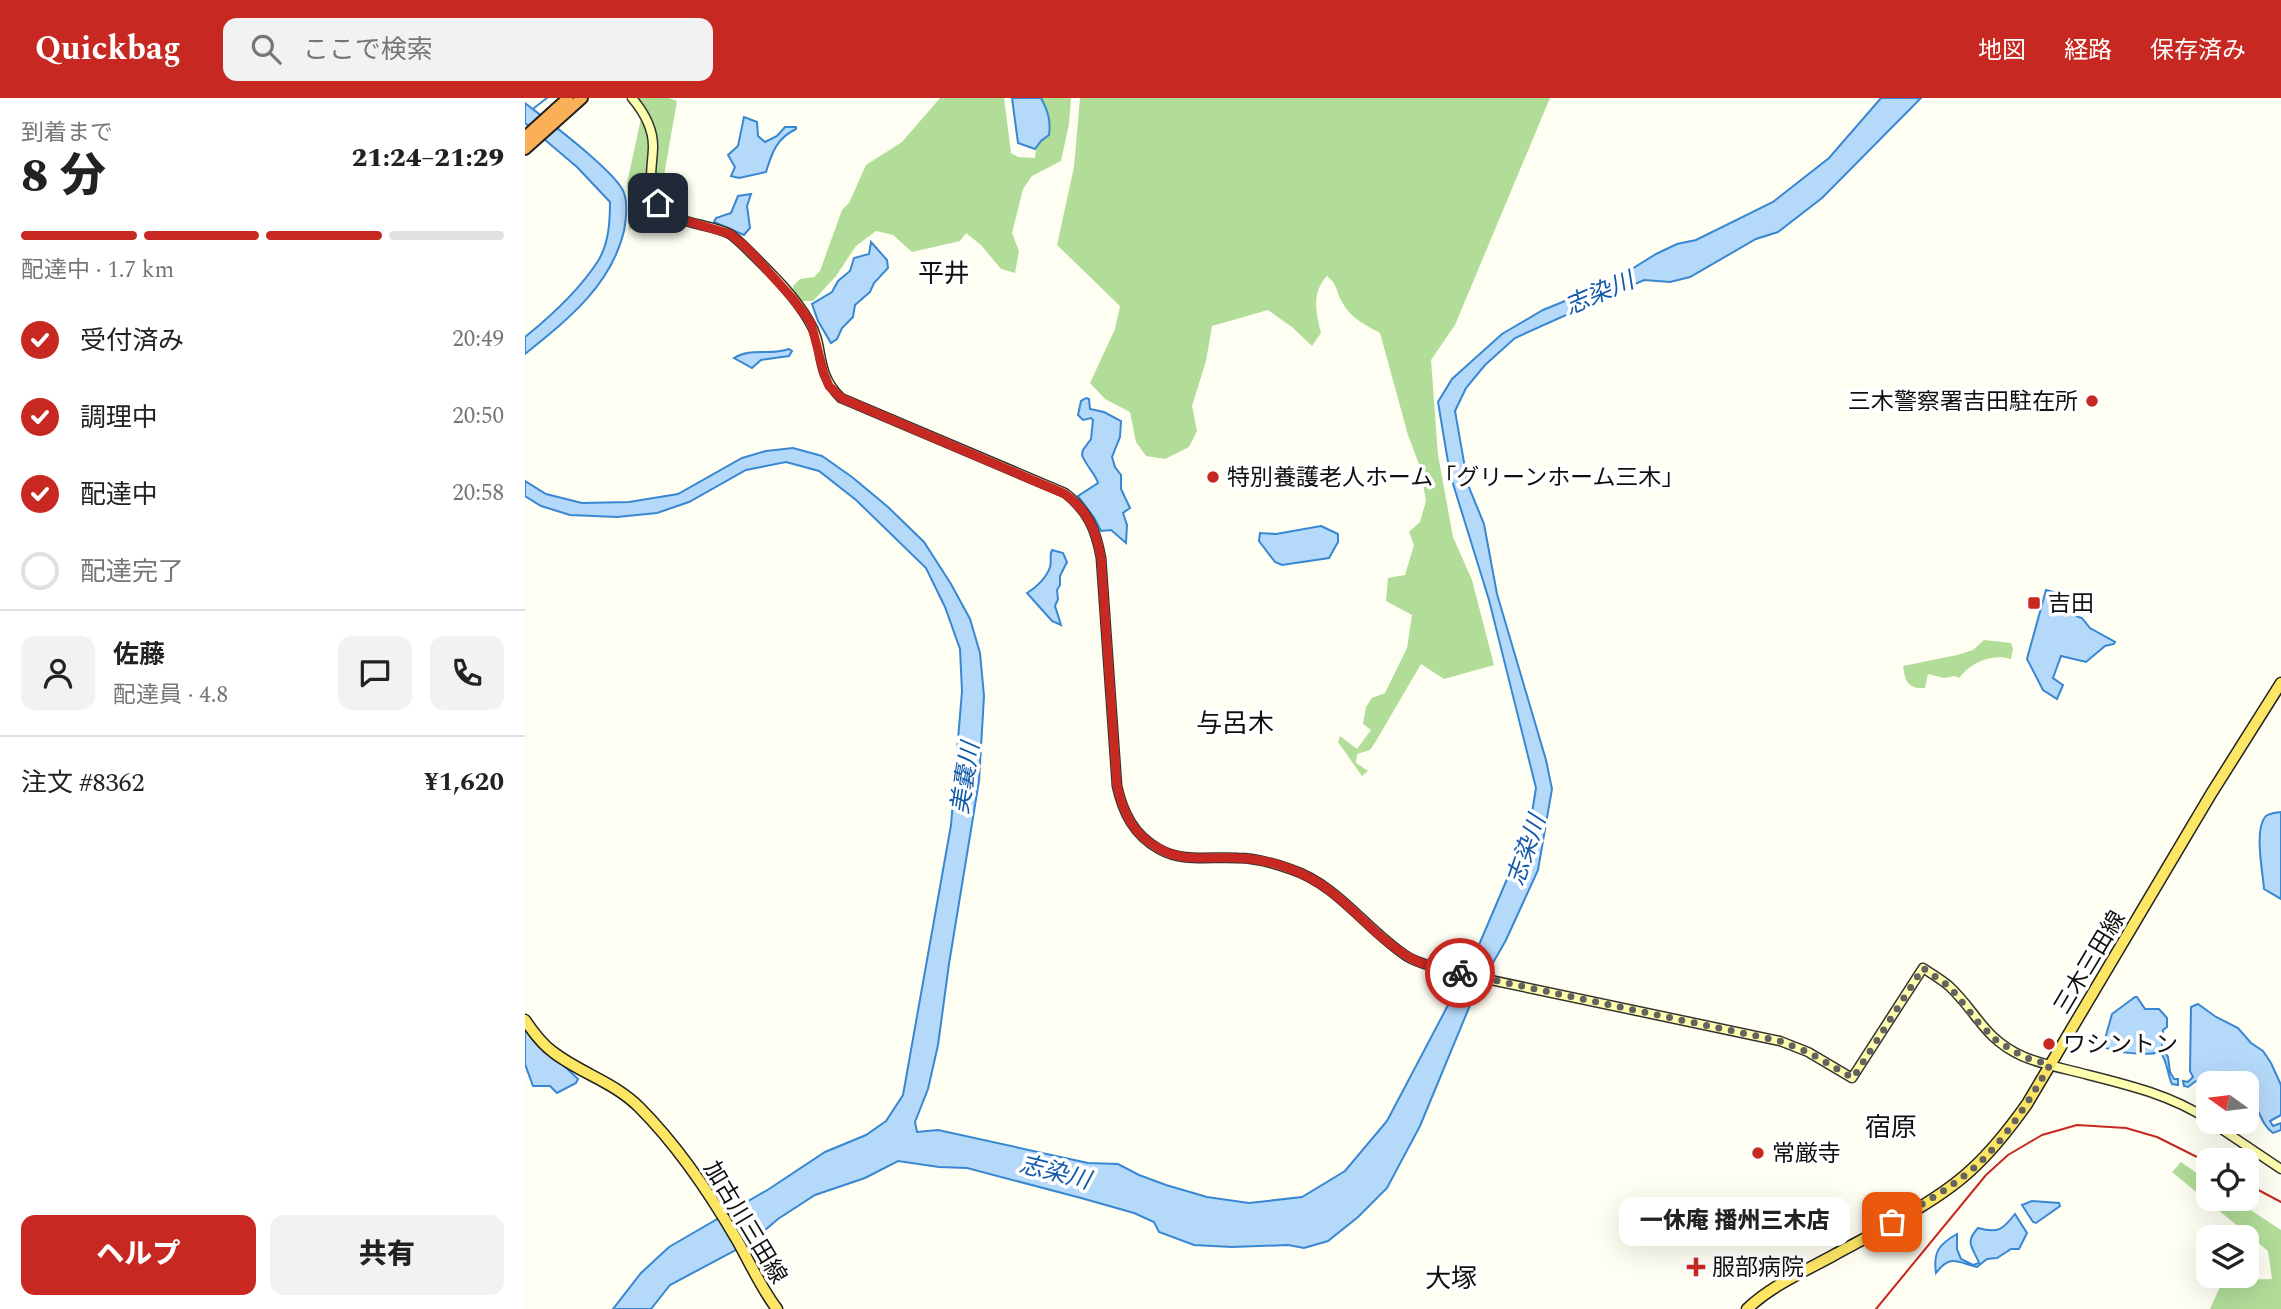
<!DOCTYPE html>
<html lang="ja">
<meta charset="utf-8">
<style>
body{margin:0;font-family:Spectral,"Noto Sans JP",serif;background:#f2f2f2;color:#222;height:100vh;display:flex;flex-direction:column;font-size:26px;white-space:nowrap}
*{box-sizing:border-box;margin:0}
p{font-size:23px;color:#767676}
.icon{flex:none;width:38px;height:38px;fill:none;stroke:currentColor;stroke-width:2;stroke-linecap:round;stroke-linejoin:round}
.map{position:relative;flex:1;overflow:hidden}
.drawer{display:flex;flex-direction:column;background:#fff;width:525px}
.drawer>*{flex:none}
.needle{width:46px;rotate:284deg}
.controls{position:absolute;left:1671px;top:973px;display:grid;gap:14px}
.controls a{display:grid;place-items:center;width:63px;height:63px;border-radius:14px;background:#fff;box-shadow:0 7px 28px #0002;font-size:35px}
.pin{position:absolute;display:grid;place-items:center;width:60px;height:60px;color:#fff;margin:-30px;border-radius:14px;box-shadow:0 4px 10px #0006}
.courier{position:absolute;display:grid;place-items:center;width:70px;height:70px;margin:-35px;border:5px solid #c72821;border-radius:50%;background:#fff;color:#222;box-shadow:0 2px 9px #0007}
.bubble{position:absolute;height:49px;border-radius:14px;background:#fff;box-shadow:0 7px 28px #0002;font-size:23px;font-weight:800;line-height:49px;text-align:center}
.head em{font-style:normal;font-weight:800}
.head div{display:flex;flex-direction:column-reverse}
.head{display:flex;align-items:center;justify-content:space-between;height:119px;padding:0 21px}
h1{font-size:46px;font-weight:800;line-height:52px}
.bar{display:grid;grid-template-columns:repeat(4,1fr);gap:10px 7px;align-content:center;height:84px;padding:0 21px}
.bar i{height:9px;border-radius:5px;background:#e0e0e0}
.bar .active{background:#c72821}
.bar p{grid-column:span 4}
.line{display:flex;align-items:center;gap:18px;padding:0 21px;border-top:2px solid #e0e0e0}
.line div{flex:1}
.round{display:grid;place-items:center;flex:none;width:74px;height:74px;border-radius:14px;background:#f2f2f2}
ol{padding:0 21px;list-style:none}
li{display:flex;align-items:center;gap:21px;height:77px}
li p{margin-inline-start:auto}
li .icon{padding:7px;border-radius:50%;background:#c72821;color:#fff;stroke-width:4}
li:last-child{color:#767676}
li i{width:38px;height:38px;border:4px solid #e0e0e0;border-radius:50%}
.cta{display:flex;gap:14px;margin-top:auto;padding:14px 21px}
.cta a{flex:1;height:80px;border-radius:14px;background:#c72821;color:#fff;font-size:28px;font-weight:800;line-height:80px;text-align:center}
.cta a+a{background:#f2f2f2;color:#222}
header{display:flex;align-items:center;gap:42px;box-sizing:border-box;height:98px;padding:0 35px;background:#c72821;color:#fff}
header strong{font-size:33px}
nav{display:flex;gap:38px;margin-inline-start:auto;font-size:24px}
.search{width:490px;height:63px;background:#f2f2f2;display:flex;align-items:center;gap:18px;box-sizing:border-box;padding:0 24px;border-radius:14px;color:#767676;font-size:26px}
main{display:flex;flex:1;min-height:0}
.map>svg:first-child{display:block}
.forest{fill:#b1dd98}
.water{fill:#b5d9f9;stroke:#3887d3;stroke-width:2}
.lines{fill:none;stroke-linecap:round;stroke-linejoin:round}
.stream{stroke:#3887d3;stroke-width:2}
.secondary-casing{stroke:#323232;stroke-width:11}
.primary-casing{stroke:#212121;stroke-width:13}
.highway-casing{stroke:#212121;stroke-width:14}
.secondary{stroke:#fffeae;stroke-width:8}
.primary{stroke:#fde664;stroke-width:10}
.highway{stroke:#fab056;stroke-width:10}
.rail{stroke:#c72821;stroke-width:2}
.done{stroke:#64635f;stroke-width:7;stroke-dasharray:0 12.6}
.route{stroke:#c72821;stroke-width:9}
.poi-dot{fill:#c72821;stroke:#fff;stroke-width:2.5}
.labels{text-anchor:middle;stroke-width:7;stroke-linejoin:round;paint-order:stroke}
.poi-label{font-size:23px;fill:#101010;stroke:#fff;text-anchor:start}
.street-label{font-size:23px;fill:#101010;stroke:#fff}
.water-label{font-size:24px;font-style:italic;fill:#1259a8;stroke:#fff}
.quarter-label{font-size:26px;fill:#101010;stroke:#fff}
</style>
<header>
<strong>Quickbag</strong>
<div class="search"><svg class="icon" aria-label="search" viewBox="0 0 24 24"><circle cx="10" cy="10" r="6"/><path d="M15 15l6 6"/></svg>ここで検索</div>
<nav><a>地図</a><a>経路</a><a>保存済み</a></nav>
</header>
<main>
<section class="drawer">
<div class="head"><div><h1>8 分</h1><p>到着まで</p></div><em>21:24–21:29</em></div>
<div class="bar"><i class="active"></i><i class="active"></i><i class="active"></i><i></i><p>配達中 · 1.7 km</p></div>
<ol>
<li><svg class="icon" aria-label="check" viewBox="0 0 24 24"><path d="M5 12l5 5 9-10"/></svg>受付済み<p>20:49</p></li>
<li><svg class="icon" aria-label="check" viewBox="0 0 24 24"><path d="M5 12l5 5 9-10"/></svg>調理中<p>20:50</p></li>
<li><svg class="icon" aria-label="check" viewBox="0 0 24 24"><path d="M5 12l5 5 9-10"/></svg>配達中<p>20:58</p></li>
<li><i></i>配達完了</li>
</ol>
<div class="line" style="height:126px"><a class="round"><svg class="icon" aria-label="person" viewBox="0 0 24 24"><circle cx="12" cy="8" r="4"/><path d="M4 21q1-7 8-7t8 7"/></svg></a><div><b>佐藤</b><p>配達員 · 4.8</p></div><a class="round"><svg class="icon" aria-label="chat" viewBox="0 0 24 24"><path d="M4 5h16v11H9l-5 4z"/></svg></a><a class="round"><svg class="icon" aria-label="phone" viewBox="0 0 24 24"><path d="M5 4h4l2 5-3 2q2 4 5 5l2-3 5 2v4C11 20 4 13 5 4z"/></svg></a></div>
<div class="line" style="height:91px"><div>注文 #8362</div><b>¥1,620</b></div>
<div class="cta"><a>ヘルプ</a><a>共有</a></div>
</section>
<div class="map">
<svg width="1756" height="1211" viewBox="0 0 1756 1211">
<rect width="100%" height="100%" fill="#fffef3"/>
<!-- forest -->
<g class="forest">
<path d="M113,0H144L152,3L138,83L144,120L120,117L104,132L102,85L119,7Z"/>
<path d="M415,0H479L486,55L493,59L510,60C511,50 512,44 523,39L519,6L516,0H546L544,26L536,63L507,78L498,91L487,135L494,153L490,175L476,171L456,147L441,135L435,143L387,154L368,137L351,133L331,148L311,178L288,203H277L268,194V188L275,181L289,179L295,173L317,112L324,105L341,67L377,44Z"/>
<path d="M555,0H1025L930,227L906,262L913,357L928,439L947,482L969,567L919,581L896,566L851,643L845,652L832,656L831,665L843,673L837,678L813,644L815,638L832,651L846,632L838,626L841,609L847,600L860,595L882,550L887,517L861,503L863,480L880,477L889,447L884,434L895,424L901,403L895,369L883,337L855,235C839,226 825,220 816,202C810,191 813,187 802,178C786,195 791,214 796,235L787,248L767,229L743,212L687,228L681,263L667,308L672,333L664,349L640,361L621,358L611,344L605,314L580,301L565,285L590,231L595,208L532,147L549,69Z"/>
<path d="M1459,542L1486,545L1488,551L1486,561C1467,555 1446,564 1434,580L1430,578L1419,580L1403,576L1400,590C1382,591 1380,582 1378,568L1432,557L1448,552Z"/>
<path d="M1656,1064L1683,1083L1684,1101H1709L1756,1132V1211H1685L1698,1182L1747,1181L1743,1153L1647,1074Z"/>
</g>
<!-- water -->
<g class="water">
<path d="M487,0H516C523,13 526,23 524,37L516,43L510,51L493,45Z"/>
<path d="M1356,0H1396L1297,100L1253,134L1231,141L1165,179L1145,184L1119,182L990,240L960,267L941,290L930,313L943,387L959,426L972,496L1021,662L1027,691L1013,772L981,842L948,900L895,1028L862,1090L833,1119L803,1143L779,1150L763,1147L707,1149L669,1147L634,1134L629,1124L609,1115L556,1100L442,1070L414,1069L373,1063L340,1080L290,1097L253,1121L226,1144L145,1187L126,1211H88L116,1175L144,1149L244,1091L300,1054L341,1037L361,1023L378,997L426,727L437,593L435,551L420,509L401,470L331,402L294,373L261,364L221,372L164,404L132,415L92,419L45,417L16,408L0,398V383L21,396L57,405L104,404L153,396L217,360L241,353L268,350L297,358L327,379L363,409L399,444L426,486L445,521L455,555L459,598L454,683L424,866L413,947L403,991L390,1024L392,1034L413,1032L563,1065L593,1066L614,1077L641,1087L682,1099L724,1105L777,1099L820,1073L862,1023L951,854L1005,727L1011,690L964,502L925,376L913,304L927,281L977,236L1018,212L1084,185L1131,156L1152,146L1171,142L1248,104L1304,60Z"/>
<path d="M0,5C19,20 93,75 99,95C103,106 101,122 99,133C86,188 42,222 0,256V239C26,218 55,191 73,163C84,145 85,123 85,104L52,69L0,25Z"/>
<path d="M219,19L232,24L233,38L240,44L252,38L260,29H271V31C252,40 247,54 241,74L214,80L206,78L210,69L203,57L213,48Z"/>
<path d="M226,96L222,108L225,130L219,137L189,124L191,120L206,115L213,98Z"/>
<path d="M346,144L362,162L363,170L349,185L345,194L330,207L328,219L317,230L312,241L306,245L293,223L287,206L307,194L313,183L325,173L329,160L344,156Z"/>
<path d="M264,251L267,253L264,258L236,262L227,270L209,260C226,249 245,258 264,251Z"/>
<path d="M561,300L564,301L565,311L579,314L596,323L595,339L587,359L590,369L596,377V391L605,410L598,415L602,427L601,445L586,432L576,433L570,421L553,398L573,385C570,375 561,368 557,357L558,352L566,341L568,322L566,320L558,322L553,317L556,303Z"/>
<path d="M796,428L813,436V444L804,460L757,467L750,464L734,443L735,435L751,436Z"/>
<path d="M527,452L538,455L542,464L535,478V487L532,492L533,501L530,508L536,527L527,523L502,495C511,490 522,479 525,469C527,463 524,458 527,452Z"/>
<path d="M1521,492L1536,496L1535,513L1557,520L1565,530L1590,544L1589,546L1580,548L1561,564L1536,558L1528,580L1538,587L1532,601L1518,592L1502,561Z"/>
<path d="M1756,714V801L1739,791C1738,775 1729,733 1740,719C1743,715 1751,715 1756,714Z"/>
<path d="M1610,899H1612L1620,911H1634L1642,920V929L1638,932L1637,951L1643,959L1645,974L1649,981H1653V987L1647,986C1642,976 1643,963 1635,954C1622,958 1585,955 1574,946L1580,941L1587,916Z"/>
<path d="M1673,906L1691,919L1713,930L1726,945L1738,953L1746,965L1756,987V1017L1745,1023L1748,1028L1756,1025V1032L1748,1035C1734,1025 1735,1008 1722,997V985L1671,983L1663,989L1659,988L1658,983L1663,984L1668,979L1665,973L1666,909Z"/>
<path d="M0,931L53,981L51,985L32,995L25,988H8L0,966Z"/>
<path d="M1507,1103L1534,1105L1535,1108L1511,1125L1508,1124L1497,1107Z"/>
<path d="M1490,1116L1502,1135L1494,1151H1486L1472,1160L1462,1161L1452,1169C1432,1164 1425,1156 1411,1175C1408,1154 1414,1146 1432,1136V1151L1436,1161L1448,1167L1454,1165C1448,1149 1439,1145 1453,1130C1474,1136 1478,1131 1490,1116Z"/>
</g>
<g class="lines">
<!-- stream -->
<path class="stream" d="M9,10L22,0"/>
<defs>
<g id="secondary">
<path d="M107,0C118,13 128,30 128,48C128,67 121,88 133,105C149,128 182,124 205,136C212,141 219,148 225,154C246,175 269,197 284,223C301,250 288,272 316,300L540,395C563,413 571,432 576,460L592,688C598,715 609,737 634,751C658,765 687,758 713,760C731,760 748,765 765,771C814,787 841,832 883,859C893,865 907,868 918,872L1255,943L1283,954L1327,980L1398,870C1407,876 1416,881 1424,888C1452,914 1458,940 1497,958C1513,965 1531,969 1548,973C1595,985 1643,995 1684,1022"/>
<path d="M1686,1024L1756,1071"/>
</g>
<g id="primary">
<path d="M0,922C8,934 17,946 28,954C55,975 89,984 114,1009C153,1048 184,1094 212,1142C225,1165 236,1190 252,1211"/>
<path d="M1222,1211C1246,1188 1280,1173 1309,1157C1351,1134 1412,1104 1446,1072C1468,1052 1485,1030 1502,1006L1686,696L1756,585"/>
</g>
<g id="highway">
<path d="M0,39L43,0"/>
<path d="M0,51L57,0"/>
</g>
</defs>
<!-- secondary casing -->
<use href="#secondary" class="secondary-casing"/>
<!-- primary casing -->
<use href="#primary" class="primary-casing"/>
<!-- highway casing -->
<use href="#highway" class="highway-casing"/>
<!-- secondary -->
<use href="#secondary" class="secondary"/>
<!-- primary -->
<use href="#primary" class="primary"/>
<!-- highway -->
<use href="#highway" class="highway"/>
<!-- rail -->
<g class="rail">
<path d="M1722,1086L1756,1104"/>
<path d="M1351,1211L1461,1077L1483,1057L1517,1037L1552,1027L1601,1030L1632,1039L1684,1065"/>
</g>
</g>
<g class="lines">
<!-- done -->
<path class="done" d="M935,875L1255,943L1283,954L1328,980L1398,870L1425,889L1453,924L1472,943L1499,959L1525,967C1502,1006 1479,1045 1444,1074C1420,1094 1393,1108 1367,1124"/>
<!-- route -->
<path class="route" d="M133,105L148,119L205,136L224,152L268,201L286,225L299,276L304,288L316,300L540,396C563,413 571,432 576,460L592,688C599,716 608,737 635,751C659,765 687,758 713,760C734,761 756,766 775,775C819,794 844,836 884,859C899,868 918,872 935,875"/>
</g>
<!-- markers -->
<g class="poi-dot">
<circle cx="1567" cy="303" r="7"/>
<circle cx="688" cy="379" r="7"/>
<rect x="1502" y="498" width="14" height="14" rx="3.5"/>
<circle cx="1524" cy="946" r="7"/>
<circle cx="1233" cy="1055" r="7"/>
<path d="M1167.5 1158.5h7v7h7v7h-7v7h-7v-7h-7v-7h7z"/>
</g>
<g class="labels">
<!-- poi labels -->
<g class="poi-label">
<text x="1553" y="311" text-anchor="end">三木警察署吉田駐在所</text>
<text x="702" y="387">特別養護老人ホーム「グリーンホーム三木」</text>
<text x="1523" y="513">吉田</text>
<text x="1538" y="954">ワシントン</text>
<text x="1247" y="1063">常厳寺</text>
<text x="1187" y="1177">服部病院</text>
</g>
<!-- street labels -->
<g class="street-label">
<text transform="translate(1564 864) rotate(-59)" y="8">三木三田線</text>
<text transform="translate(221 1124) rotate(59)" y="8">加古川三田線</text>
</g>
<!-- water labels -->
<g class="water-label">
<text transform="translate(1074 195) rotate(-23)" y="8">志染川</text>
<text transform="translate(440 680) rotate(-81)" y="8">美嚢川</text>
<text transform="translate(1001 752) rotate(-71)" y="8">志染川</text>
<text transform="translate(530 1074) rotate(14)" y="8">志染川</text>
</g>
<!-- quarter labels -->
<g class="quarter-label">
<text x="419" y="184">平井</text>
<text x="710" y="634">与呂木</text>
<text x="1366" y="1038">宿原</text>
<text x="926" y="1189">大塚</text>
</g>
</g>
</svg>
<div class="controls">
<a><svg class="needle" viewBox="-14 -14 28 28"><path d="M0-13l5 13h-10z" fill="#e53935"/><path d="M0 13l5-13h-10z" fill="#767676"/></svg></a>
<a><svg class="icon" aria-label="locate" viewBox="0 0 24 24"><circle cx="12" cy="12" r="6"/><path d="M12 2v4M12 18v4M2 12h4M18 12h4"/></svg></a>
<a><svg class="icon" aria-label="layers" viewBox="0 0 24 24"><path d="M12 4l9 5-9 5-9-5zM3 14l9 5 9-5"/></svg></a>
</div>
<div class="pin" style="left:1367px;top:1124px;background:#ea580c"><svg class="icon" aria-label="bag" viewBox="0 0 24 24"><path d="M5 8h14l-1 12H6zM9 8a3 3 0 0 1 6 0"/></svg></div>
<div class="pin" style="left:133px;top:105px;background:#1f2937"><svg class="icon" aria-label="home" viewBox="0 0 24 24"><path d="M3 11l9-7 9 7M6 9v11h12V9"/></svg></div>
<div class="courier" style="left:935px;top:875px"><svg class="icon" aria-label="bike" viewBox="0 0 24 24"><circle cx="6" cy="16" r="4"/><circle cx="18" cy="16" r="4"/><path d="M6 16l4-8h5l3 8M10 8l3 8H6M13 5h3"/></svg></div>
<div class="bubble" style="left:1094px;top:1099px;width:231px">一休庵 播州三木店</div>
</div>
</main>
